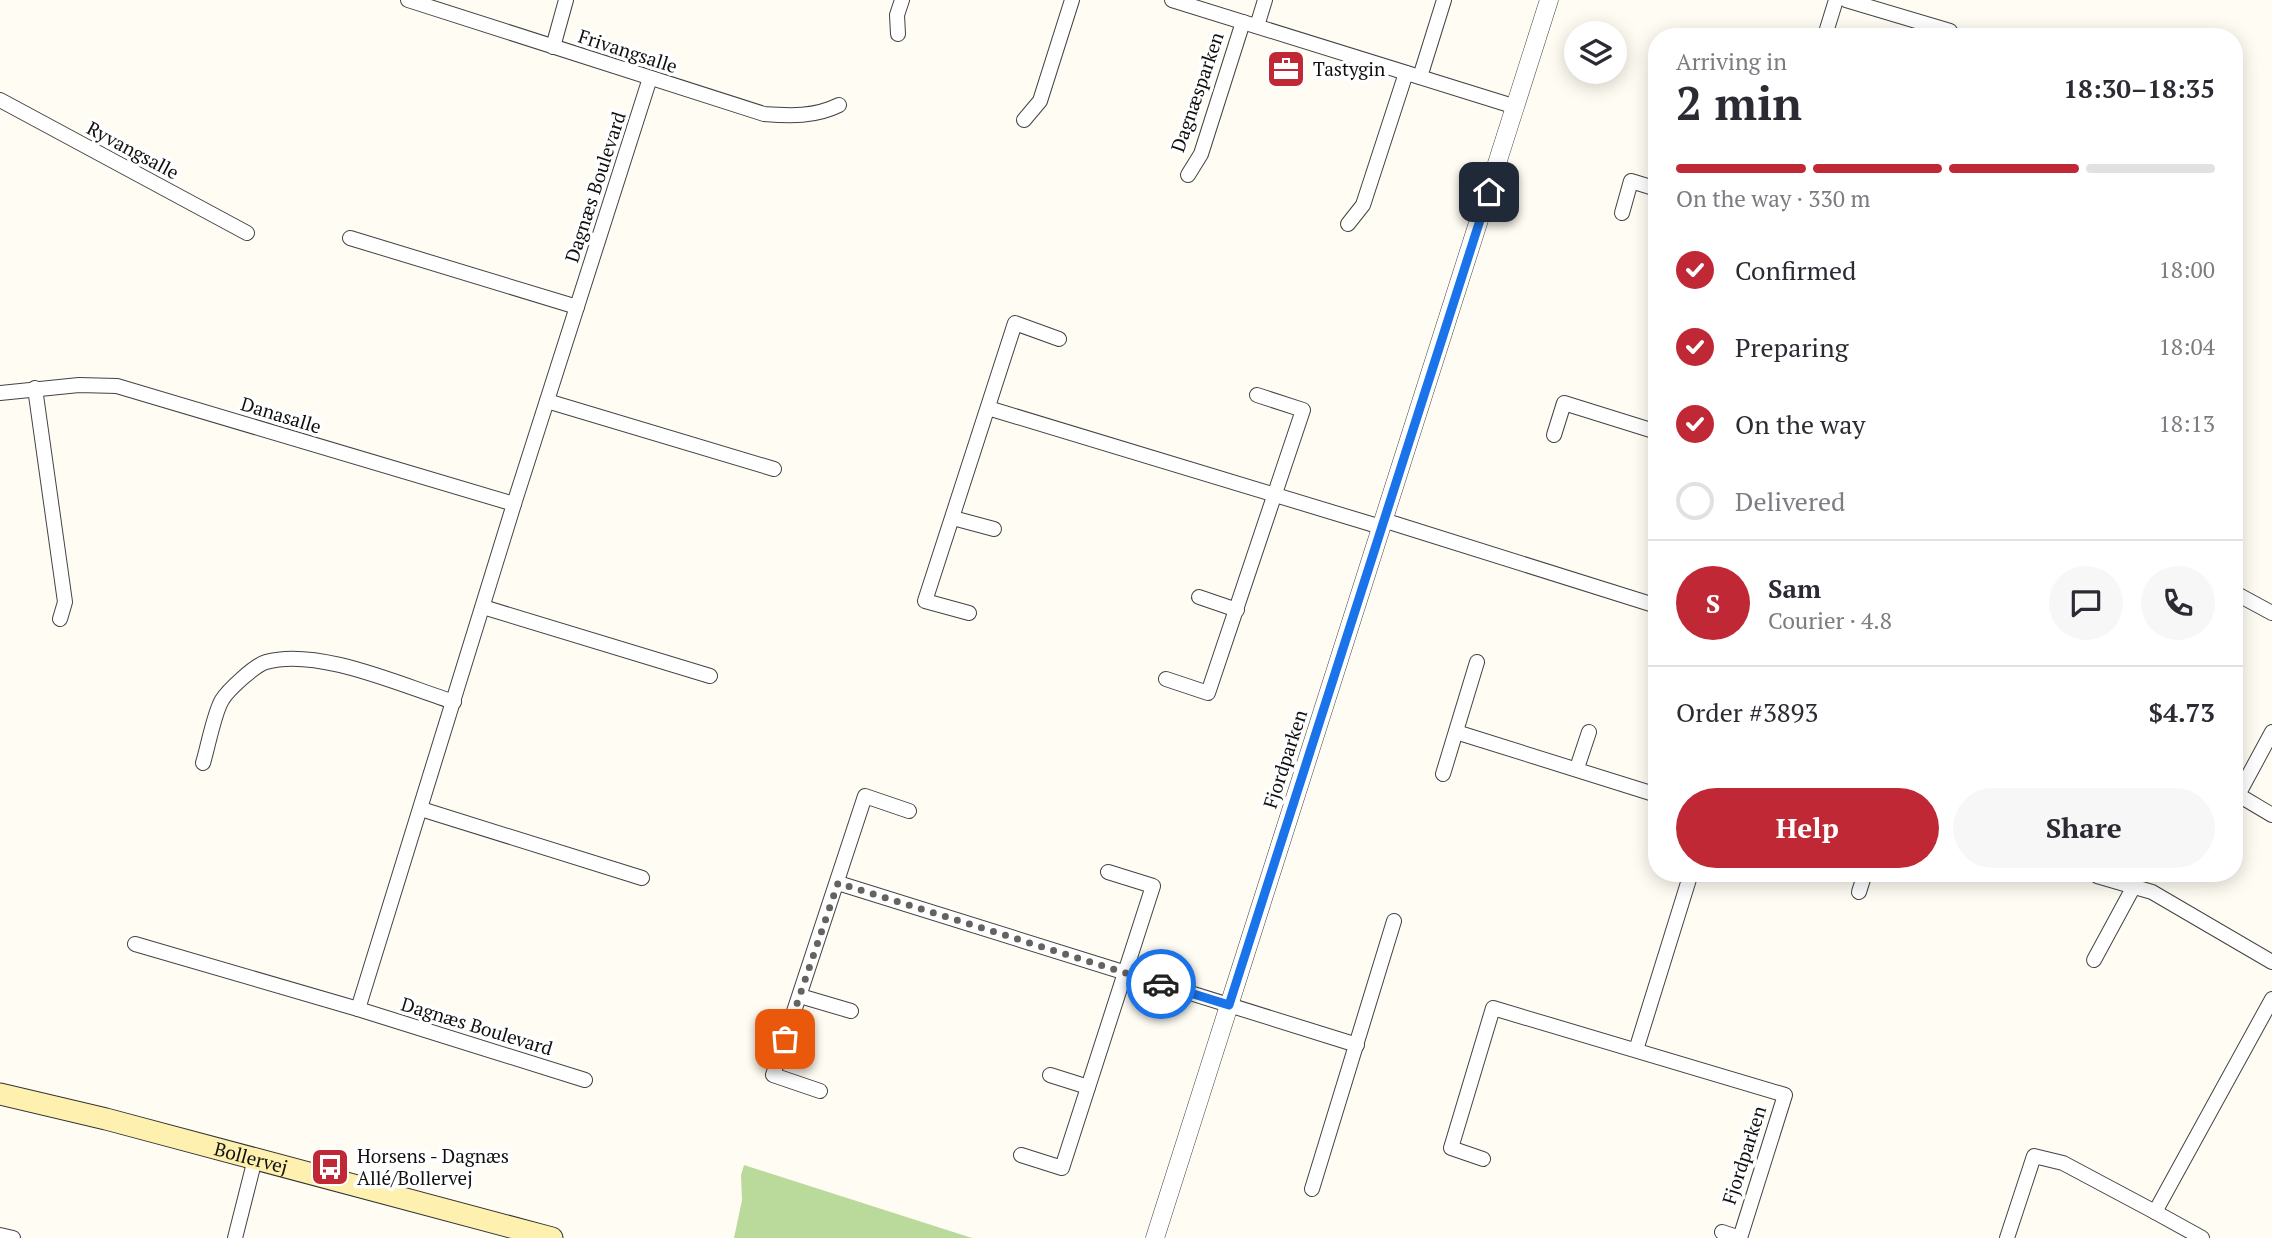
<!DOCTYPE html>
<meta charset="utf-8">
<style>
body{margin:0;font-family:"PT Serif",serif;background:#f7f7f7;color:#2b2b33;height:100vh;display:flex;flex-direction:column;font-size:26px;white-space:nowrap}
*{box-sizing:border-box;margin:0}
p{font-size:23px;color:#7c7c81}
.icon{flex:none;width:38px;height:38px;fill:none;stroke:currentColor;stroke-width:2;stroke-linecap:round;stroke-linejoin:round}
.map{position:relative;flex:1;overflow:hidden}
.drawer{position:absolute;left:1648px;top:28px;width:595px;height:854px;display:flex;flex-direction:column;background:#fff;border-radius:28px;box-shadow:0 4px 18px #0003}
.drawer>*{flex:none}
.controls{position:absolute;left:1564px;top:21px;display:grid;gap:14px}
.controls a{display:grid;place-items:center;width:63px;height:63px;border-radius:50%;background:#fff;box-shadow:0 4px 18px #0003;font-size:35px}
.pin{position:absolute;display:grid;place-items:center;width:60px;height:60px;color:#fff;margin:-30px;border-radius:14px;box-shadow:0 4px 10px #0006}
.courier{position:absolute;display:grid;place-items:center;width:70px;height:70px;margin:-35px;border:5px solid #1a73e8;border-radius:50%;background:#fff;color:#222;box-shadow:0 2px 9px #0007}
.overview em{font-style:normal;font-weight:700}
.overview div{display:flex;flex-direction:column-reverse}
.overview{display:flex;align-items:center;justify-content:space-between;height:119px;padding:0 28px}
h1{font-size:46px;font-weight:700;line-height:52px}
.bar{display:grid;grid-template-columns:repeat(4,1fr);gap:10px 7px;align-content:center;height:84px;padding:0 28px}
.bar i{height:9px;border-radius:5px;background:#e1e1e2}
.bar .selected{background:#c02836}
.bar p{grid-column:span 4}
.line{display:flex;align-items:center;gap:18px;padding:0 28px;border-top:2px solid #e1e1e2}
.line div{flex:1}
.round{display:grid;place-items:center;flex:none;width:74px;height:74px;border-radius:37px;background:#f7f7f7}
ol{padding:0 28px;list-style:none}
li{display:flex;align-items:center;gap:21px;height:77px}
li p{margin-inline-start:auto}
li .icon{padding:7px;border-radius:50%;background:#c02836;color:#fff;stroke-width:4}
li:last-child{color:#7c7c81}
li i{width:38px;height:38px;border:4px solid #e1e1e2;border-radius:50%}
.cta{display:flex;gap:14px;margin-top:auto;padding:14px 28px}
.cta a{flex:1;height:80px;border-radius:42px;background:#c02836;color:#fff;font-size:28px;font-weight:700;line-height:80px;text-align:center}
.cta a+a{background:#f7f7f7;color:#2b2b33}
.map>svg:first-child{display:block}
.forest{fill:#bada9b}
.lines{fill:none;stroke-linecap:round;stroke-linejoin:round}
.minor-casing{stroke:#434343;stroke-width:16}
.tertiary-casing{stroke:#434343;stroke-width:19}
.secondary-casing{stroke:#323232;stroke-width:23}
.minor{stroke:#fff;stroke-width:14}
.tertiary{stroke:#fff;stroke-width:18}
.secondary{stroke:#fef1af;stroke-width:21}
.done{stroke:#64635f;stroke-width:7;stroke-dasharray:0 12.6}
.route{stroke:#1a73e8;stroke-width:9}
.labels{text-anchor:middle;stroke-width:7;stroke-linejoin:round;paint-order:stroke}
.street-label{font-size:19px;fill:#101010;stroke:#fff}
.poi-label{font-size:19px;fill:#101010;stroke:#fff;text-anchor:start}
</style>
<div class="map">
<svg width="2272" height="1238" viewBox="0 0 2272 1238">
<rect width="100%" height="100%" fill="#fffcf3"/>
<!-- forest -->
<path class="forest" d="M744,1165L972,1238H734L742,1200L741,1175Z"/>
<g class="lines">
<defs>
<g id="minor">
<path d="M408,0L764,114C790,116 815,117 839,105"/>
<path d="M1172,0L1516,107"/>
<path d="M1846,0L1950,31L1948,37"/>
<path d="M1257,26L1265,0"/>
<path d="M1827,29L1836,0"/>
<path d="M898,34L897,15L902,0"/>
<path d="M553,47L566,0"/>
<path d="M1420,77L1444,0"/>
<path d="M0,100L247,233"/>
<path d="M1024,120L1040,101L1072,0"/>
<path d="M1188,175L1201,154L1243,22"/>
<path d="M1622,213L1631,181L1657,189"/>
<path d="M1348,224L1363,205L1406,73"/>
<path d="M350,238L577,307"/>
<path d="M35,388L65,602L60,619"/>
<path d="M0,393L79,385L117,386L514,504"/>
<path d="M547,401L774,469"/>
<path d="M988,408L1381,527"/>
<path d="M1554,435L1564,403L1657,432"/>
<path d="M953,518L994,529"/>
<path d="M1383,520L1657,606"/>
<path d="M2235,593L2272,613"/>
<path d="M1199,597L1237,610"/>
<path d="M483,607L710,676"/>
<path d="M969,613L925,601L1015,323L1059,339"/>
<path d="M1166,679L1208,693L1303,410L1257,395"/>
<path d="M1456,732L1657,795"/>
<path d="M203,763C208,747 214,713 222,700C228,690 255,665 266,662C318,647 403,686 454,702"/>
<path d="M1577,768L1589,732"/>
<path d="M1443,774L1477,662"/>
<path d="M2235,793L2272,815"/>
<path d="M2238,795L2272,732"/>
<path d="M421,809L642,878"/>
<path d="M2097,876L2152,892L2272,962"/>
<path d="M838,883L1357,1045"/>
<path d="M1859,892L1865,873"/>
<path d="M135,944L358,1009L585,1080"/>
<path d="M2094,960L2133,888"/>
<path d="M800,996L851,1011"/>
<path d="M358,1009L514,504L650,78"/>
<path d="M1636,1050L1691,873"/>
<path d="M1050,1075L1088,1087"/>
<path d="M820,1091L773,1075L865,796L909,811"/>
<path d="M1021,1155L1062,1168L1153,886L1108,872"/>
<path d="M1483,1159L1451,1148L1493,1008L1785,1095L1740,1238L1722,1232"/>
<path d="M1312,1189L1394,921"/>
<path d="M2155,1212L2202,1238"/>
<path d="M0,1235L13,1238"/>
<path d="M235,1238L255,1159"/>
<path d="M2007,1238L2034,1156L2063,1163L2155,1212L2272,999"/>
</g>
<path id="tertiary" d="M1155,1238L1549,0"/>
<g id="secondary">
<path id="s1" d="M0,1094L106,1119L552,1238"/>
</g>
</defs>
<!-- minor casing -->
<use href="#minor" class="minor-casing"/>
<!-- tertiary casing -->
<use href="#tertiary" class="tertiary-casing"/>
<!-- secondary casing -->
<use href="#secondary" class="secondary-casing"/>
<!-- minor -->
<use href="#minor" class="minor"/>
<!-- tertiary -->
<use href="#tertiary" class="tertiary"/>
<!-- secondary -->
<use href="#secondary" class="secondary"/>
</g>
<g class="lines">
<!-- done -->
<path class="done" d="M785,1039L838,883L1161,984"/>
<!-- route -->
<path class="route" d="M1161,984L1229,1005L1489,192"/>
</g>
<!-- icons -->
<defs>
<symbol id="office-square" viewBox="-11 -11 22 22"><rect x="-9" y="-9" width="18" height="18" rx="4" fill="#c02836" stroke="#fff"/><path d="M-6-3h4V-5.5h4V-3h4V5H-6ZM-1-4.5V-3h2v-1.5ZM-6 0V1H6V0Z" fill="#fff"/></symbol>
<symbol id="bus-square" viewBox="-11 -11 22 22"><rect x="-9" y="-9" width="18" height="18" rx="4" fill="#c02836" stroke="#fff"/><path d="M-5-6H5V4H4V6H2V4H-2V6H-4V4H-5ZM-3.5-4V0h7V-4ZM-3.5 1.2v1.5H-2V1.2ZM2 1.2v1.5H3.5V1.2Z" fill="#fff"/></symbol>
</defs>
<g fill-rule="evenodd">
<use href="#office-square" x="1264" y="47" width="44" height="44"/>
<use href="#bus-square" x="308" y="1145" width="44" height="44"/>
</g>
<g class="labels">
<!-- street labels -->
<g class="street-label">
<text transform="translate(628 51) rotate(18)" y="7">Frivangsalle</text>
<text transform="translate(1197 92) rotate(-71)" y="7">Dagnæsparken</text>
<text transform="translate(133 150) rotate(28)" y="7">Ryvangsalle</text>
<text transform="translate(595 187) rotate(-72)" y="7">Dagnæs Boulevard</text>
<text transform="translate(281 415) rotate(17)" y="7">Danasalle</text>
<text transform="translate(1285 759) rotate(-72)" y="7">Fjordparken</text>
<text transform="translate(477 1026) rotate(17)" y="7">Dagnæs Boulevard</text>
<text transform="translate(1744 1155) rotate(-72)" y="7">Fjordparken</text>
<text dy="7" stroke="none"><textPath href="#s1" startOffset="259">Bollervej</textPath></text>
</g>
<!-- poi labels -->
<g class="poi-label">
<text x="1313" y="76">Tastygin</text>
<text x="357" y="1163">Horsens - Dagnæs<tspan x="357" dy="22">Allé/Bollervej</tspan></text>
</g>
</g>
</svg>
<div class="controls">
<a><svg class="icon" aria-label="layers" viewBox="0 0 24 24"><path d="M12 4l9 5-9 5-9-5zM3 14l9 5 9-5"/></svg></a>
</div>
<div class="pin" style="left:785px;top:1039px;background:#ea580c"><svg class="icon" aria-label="bag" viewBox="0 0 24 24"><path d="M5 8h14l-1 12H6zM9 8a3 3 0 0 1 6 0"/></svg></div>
<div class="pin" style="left:1489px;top:192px;background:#1f2937"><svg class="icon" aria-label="home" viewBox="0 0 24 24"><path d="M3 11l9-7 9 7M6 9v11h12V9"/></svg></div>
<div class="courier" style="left:1161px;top:984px"><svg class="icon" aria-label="car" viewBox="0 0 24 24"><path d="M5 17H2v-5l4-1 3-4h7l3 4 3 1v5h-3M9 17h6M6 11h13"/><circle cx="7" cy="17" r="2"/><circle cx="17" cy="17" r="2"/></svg></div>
<section class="drawer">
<div class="overview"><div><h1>2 min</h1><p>Arriving in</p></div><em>18:30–18:35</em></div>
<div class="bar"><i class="selected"></i><i class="selected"></i><i class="selected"></i><i></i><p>On the way · 330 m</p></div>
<ol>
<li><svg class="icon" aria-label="check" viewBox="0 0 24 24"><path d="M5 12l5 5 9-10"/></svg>Confirmed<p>18:00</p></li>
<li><svg class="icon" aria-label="check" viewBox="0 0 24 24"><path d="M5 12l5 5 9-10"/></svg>Preparing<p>18:04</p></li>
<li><svg class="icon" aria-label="check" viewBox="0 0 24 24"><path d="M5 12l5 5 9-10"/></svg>On the way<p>18:13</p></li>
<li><i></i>Delivered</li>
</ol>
<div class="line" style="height:126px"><b class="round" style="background:#c02836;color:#fff">S</b><div><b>Sam</b><p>Courier · 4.8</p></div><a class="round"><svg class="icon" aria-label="chat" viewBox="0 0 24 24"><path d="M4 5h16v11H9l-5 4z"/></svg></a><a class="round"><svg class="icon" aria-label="phone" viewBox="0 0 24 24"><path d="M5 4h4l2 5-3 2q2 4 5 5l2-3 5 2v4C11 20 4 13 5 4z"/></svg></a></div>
<div class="line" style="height:91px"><div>Order #3893</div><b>$4.73</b></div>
<div class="cta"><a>Help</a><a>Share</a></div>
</section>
</div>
